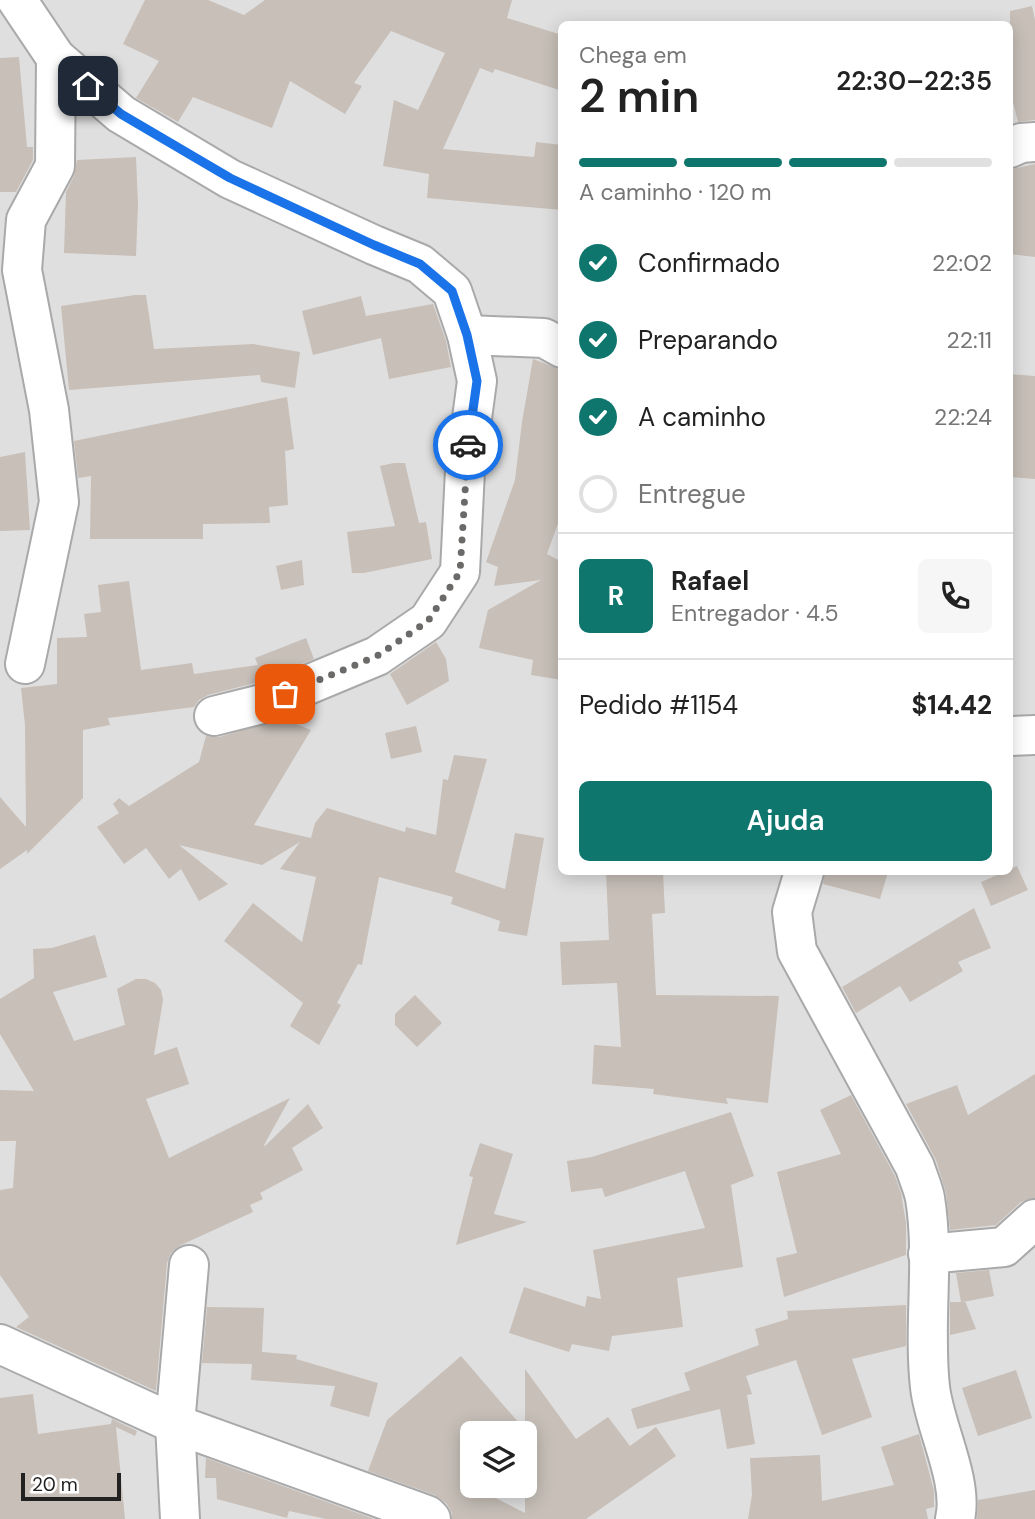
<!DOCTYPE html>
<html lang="pt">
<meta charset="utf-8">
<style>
body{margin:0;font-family:"DM Sans",sans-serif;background:#f6f6f6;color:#222;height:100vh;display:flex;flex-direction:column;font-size:26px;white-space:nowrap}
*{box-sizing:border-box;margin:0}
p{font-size:23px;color:#767676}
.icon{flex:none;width:38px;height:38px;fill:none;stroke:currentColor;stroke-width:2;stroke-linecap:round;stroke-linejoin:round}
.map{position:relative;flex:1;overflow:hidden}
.side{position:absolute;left:558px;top:21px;width:455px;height:854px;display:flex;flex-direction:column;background:#fff;border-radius:10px;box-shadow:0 4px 18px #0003}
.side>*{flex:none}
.fabs{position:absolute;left:460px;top:1421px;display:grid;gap:14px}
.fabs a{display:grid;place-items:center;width:77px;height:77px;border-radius:10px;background:#fff;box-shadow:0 4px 18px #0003;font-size:35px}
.scale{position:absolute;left:21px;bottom:18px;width:100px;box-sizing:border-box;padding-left:7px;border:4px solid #222;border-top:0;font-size:19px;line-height:24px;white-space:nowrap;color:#222;-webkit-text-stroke:5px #fff;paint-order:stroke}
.pin{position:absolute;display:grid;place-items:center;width:60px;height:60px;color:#fff;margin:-30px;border-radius:14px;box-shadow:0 4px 10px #0006}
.courier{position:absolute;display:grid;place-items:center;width:70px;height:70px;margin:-35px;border:5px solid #1a73e8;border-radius:50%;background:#fff;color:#222;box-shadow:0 2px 9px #0007}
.overview em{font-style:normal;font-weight:600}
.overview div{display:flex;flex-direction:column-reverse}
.overview{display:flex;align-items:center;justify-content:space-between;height:119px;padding:0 21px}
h1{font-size:46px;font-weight:600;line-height:52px}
.bar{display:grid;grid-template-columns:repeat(4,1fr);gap:10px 7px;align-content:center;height:84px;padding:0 21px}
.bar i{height:9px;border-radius:5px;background:#e0e0e0}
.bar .selected{background:#0f766e}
.bar p{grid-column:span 4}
.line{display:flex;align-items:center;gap:18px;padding:0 21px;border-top:2px solid #e0e0e0}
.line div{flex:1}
.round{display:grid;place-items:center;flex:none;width:74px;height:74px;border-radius:10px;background:#f6f6f6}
ol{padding:0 21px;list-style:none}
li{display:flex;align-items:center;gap:21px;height:77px}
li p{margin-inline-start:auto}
li .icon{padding:7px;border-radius:50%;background:#0f766e;color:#fff;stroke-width:4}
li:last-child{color:#767676}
li i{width:38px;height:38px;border:4px solid #e0e0e0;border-radius:50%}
.cta{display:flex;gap:14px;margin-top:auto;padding:14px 21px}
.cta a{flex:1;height:80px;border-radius:10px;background:#0f766e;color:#fff;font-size:28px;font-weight:600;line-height:80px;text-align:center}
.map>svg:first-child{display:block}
.residential{fill:#e0dfdf;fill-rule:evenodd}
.building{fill:#c7bfb8;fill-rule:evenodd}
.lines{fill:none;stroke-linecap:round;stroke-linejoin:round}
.minor-casing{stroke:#a9a9a9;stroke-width:42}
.minor{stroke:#fff;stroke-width:38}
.done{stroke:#6b6a68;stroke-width:7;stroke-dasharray:0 12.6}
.route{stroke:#1a73e8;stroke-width:9}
</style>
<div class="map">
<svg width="1035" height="1519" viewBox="0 0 1035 1519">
<rect width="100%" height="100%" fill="#f2efe9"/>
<!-- residential -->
<path class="residential" d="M0,0H1035V1519H0ZM562,24H1010V872H562ZM472,1433H525V1486H472Z"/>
<!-- building -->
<g class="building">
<path d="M145,0H208L244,15L265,0H512L507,18L562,35V91L495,69L493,73L480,68L443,149L534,157L536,142L562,145V210L427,198L429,174L383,166L394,100L418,110L445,53L391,31L354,83L362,86L345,114L290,81L272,128L193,97L178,122L136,98L159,61L123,44Z"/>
<path d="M1032,6L1035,20V120L1018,122L1010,90V11Z"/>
<path d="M19,57L27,147H33V160L16,192H0V58Z"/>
<path d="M136,157L138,204L136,256L64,253L66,192L74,176L77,160Z"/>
<path d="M1035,164V257L1010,254V206L1013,169Z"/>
<path d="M135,295H146L154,349L253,344L300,352L295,388L261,382L260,375L69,390L61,306Z"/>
<path d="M361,296L366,316L433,304L446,341L451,367L389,379L381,338L313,355L302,311Z"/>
<path d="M533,359L562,370V512L547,554L562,562V680L531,675L533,660L479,648L488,610L541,580L494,586L498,567L486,562L515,480L522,422Z"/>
<path d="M1010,374L1035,376V479L1010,477L1012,418H1010Z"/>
<path d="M287,397L294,449L285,451L288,505L269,507L270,523L203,524V539H90L91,476L78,478L74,441Z"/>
<path d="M25,452L30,530L0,531V457Z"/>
<path d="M394,463H405L419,523L426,522L432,559L364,573H352L347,532L395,526L380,466Z"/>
<path d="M302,560L304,585L281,590L276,566Z"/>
<path d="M129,581L141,670L192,663L194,674L258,665L255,658L306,638L314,659L255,683L208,695L199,700L194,707L108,718L110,725L83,730V798L27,854V850L0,869V797L26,827L25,725L21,688L57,684V638L87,637L84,614L101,612L98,585Z"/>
<path d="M436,642L446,659L449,681L407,705L390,674Z"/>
<path d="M283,719L311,730L254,825L311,838L315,823L327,808L405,832L406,827L436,835L443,779L448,780L454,755L487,759L455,872L505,889L515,833L544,838L527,936L498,931L500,921L451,904L453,897L379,877L362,965L358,964L337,1003L341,1005L319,1045L290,1026L303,1003L224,941L253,903L302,942L316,877L280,869L300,842L262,865L179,845L228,884L199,901L181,869L169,879L146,848L124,864L97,827L119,813L113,804L119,798L129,806L199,762L206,736L219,737Z"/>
<path d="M416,726L422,752L391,759L385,733Z"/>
<path d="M1017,866L1028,890L991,906L981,882L1004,872H1010V869Z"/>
<path d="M606,872H663L665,913L652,914L656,995L779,996L768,1103L726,1098L728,1104L653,1094L654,1089L592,1084L594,1045L621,1047L617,983L562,985L560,942L609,940Z"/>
<path d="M825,872H888L880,899L823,884Z"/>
<path d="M974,908L991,948L958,962L963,971L910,1002L900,986L856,1013L842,987Z"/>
<path d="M95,935L107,977L53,992L74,1041L125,1025L117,989L136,979H146L155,983L161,990L163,1000L154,1055L177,1047L189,1084L146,1099L169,1158L290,1098L264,1145L265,1146L308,1104L323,1128L292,1148L303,1170L260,1193L263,1199L250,1205L253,1212L179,1246L171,1253L167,1263L156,1391L16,1327L29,1317L0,1275V1190L13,1188L16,1141H0V1090L34,1091L0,1034V999L34,978L33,949L52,948Z"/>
<path d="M415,995L442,1023L417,1047L395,1025V1014Z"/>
<path d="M1035,1074V1198L1021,1202L996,1225L950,1230L946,1193L936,1160L906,1104L957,1085L968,1115Z"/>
<path d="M851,1095L895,1176L901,1193L906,1223V1255L784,1297L776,1258L797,1253L777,1172L841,1154L820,1110Z"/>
<path d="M731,1112L754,1176L731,1185L743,1267L677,1278L683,1327L612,1336L609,1351L572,1344L569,1352L509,1333L524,1287L585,1307L587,1296L601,1299L593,1250L705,1228L685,1171L605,1197L602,1188L571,1192L567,1161L592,1157Z"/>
<path d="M480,1143L513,1154L494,1214L527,1222L456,1245L473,1177L469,1176Z"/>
<path d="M989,1270L994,1296L963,1302L965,1301L976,1329L950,1335V1302H961L956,1273Z"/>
<path d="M906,1305V1346L852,1359L872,1417L822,1435L796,1360L746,1376L752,1394L747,1395L755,1444L727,1449L720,1409L637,1429L631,1409L690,1390L684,1373L759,1345L755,1329L788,1319L787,1311Z"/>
<path d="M207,1307L264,1308L262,1352L297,1355L296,1359L378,1383L369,1417L330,1406L335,1386L251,1380L252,1364L202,1363Z"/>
<path d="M461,1356L525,1430V1369L576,1439L608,1417L630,1446L656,1427L676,1456L586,1519H452V1513L447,1504L435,1495L368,1471L387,1420ZM472,1433H525V1513L472,1486Z"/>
<path d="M1016,1370L1032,1418L978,1436L962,1388Z"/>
<path d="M33,1394L38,1434L111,1424L112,1419L137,1431L135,1436L116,1427L125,1519H0V1398Z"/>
<path d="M919,1434L934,1491V1507L926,1509L928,1519H748L752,1495L750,1458L820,1455L822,1501L894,1485L881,1447Z"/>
<path d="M206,1458L374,1519H326L289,1511L287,1518L217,1499L216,1478H205Z"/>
<path d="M1035,1490V1519H977L978,1500Z"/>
</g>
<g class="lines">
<defs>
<g id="minor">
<path d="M17,0L56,58L121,114L230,179L374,245L420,264L452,291L467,335L477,381L465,470L460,572L428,621L377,656L262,704L214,716"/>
<path d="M1010,148L1021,143L1035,142"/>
<path d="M467,335L544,338L562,348"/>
<path d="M25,664L59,502L49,410L22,270L26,220L55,166L56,58"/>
<path d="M1010,736L1035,735"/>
<path d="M804,872L792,912L797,951L915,1167C918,1177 923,1188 925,1198C935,1260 923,1325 930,1387C934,1426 964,1481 955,1519"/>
<path d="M928,1254L1004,1247L1035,1219"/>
<path d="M0,1344L175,1424L427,1515L431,1519"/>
<path d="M180,1519L175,1424L189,1265"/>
</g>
</defs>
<!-- minor casing -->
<use href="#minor" class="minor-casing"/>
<!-- minor -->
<use href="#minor" class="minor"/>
</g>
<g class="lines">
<!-- done -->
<path class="done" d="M285,694L377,656L428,621L460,572L468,445"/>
<!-- route -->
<path class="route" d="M88,86L121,114L230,178L374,245L420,264L452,291L467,335L477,381L468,445"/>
</g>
</svg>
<div class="fabs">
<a><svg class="icon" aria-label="layers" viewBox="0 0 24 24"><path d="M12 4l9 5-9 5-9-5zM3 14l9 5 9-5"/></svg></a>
</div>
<div class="scale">20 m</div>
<div class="pin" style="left:285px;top:694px;background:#ea580c"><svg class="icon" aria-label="bag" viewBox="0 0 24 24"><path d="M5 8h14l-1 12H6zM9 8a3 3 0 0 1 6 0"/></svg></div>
<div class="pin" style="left:88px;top:86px;background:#1f2937"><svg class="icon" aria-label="home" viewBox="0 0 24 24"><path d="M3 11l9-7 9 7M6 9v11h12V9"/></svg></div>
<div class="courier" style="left:468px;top:445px"><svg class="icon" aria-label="car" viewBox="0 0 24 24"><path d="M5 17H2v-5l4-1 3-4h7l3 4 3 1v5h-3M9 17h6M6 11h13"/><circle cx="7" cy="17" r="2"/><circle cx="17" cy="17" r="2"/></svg></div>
<section class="side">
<div class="overview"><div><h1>2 min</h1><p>Chega em</p></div><em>22:30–22:35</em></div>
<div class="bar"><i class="selected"></i><i class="selected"></i><i class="selected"></i><i></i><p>A caminho · 120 m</p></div>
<ol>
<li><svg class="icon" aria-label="check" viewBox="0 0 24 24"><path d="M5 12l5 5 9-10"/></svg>Confirmado<p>22:02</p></li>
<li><svg class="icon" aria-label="check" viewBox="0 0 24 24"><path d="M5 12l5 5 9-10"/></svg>Preparando<p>22:11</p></li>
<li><svg class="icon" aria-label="check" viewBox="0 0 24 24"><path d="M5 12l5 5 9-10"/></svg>A caminho<p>22:24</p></li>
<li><i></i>Entregue</li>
</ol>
<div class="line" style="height:126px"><b class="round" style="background:#0f766e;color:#fff">R</b><div><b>Rafael</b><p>Entregador · 4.5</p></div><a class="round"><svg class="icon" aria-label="phone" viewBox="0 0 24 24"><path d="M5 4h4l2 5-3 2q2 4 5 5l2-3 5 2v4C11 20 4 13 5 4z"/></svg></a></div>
<div class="line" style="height:91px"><div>Pedido #1154</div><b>$14.42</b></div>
<div class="cta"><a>Ajuda</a></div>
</section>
</div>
